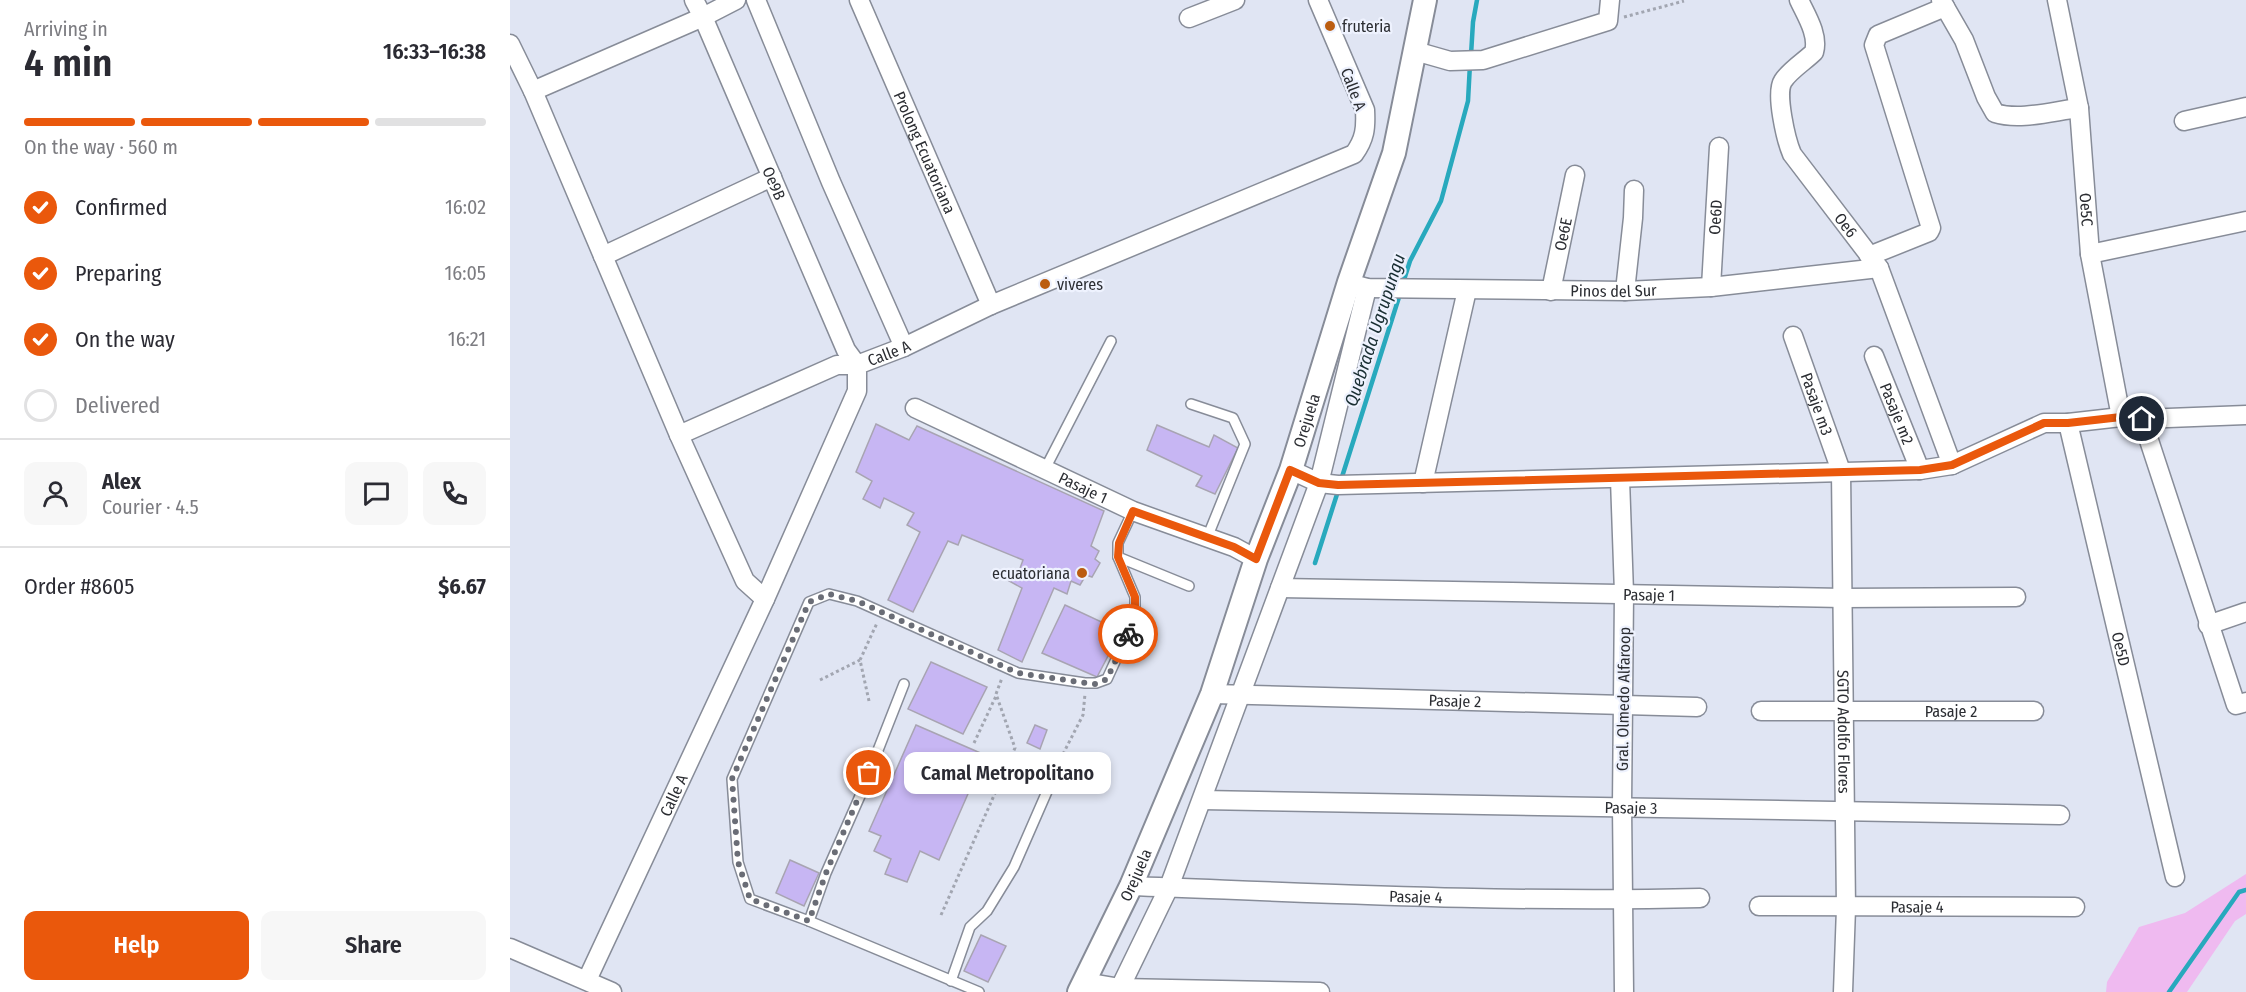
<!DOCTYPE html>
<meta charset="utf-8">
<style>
body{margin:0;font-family:"Fira Sans Condensed",sans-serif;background:#f7f7f7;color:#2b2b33;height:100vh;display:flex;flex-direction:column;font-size:22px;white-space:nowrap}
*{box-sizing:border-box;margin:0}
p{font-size:20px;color:#7c7c81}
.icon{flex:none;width:33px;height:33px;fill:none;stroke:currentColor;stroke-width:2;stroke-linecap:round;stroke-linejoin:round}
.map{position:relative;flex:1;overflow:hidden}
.side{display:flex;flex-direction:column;background:#fff;width:510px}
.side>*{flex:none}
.pin{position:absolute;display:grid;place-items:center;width:51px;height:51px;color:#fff;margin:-26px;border:3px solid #fff;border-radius:50%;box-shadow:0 2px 6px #0007}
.courier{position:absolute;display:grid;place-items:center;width:60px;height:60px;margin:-30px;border:4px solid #ea580c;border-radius:50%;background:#fff;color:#222;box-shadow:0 2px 8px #0007}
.bubble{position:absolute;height:42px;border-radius:12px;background:#fff;box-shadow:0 3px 9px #0003;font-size:20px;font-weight:600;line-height:42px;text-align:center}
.head em{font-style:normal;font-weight:600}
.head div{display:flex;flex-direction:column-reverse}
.head{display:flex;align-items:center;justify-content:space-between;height:102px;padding:0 24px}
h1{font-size:39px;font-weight:600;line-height:45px}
.bar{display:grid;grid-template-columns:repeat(4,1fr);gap:9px 6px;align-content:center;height:72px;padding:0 24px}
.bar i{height:8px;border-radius:4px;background:#e1e1e2}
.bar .on{background:#ea580c}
.bar p{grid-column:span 4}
.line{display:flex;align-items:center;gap:15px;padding:0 24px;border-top:2px solid #e1e1e2}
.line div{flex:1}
.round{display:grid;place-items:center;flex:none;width:63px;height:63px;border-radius:12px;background:#f7f7f7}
ol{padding:0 24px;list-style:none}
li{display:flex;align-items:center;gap:18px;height:66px}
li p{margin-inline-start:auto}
li .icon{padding:6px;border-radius:50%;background:#ea580c;color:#fff;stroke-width:4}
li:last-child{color:#7c7c81}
li i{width:33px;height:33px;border:3px solid #e1e1e2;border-radius:50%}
.button{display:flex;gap:12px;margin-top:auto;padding:12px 24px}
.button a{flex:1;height:69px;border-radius:12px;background:#ea580c;color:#fff;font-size:24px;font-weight:600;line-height:69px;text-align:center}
.button a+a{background:#f7f7f7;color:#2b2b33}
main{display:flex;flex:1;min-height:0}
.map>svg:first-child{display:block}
.green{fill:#efbaf0}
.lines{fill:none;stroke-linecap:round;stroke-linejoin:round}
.stream{stroke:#28a9bd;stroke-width:4.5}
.building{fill:#c7b6f3;stroke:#a8a4b2;stroke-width:1.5}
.service-casing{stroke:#878c98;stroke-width:12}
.minor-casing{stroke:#878c98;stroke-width:21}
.tertiary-casing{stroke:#878c98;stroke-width:26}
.path{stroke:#a2a6b1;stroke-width:3;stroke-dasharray:3 3;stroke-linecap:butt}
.service{stroke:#fff;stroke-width:9}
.minor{stroke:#fff;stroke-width:18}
.tertiary{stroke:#fff;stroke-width:22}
.done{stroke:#6a6d76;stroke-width:6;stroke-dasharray:0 10.8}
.route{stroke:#ea580c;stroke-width:8}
.poi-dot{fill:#bb5d11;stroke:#eef2fe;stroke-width:2}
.labels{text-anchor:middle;stroke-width:4.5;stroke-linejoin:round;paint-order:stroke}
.poi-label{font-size:16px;fill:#2b2d32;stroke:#eef2fe;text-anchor:start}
.street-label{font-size:16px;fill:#2b2d32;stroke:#eef2fe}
.water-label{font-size:18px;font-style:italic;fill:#192e32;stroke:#eef2fe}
</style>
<main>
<section class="side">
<div class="head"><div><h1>4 min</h1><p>Arriving in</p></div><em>16:33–16:38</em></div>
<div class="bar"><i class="on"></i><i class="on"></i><i class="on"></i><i></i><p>On the way · 560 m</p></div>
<ol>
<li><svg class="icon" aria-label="check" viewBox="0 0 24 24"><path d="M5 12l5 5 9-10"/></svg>Confirmed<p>16:02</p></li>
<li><svg class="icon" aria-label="check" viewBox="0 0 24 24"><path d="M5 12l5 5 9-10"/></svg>Preparing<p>16:05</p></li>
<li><svg class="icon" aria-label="check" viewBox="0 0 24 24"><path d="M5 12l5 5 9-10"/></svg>On the way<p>16:21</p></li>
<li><i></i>Delivered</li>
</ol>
<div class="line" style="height:108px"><a class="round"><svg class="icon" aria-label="person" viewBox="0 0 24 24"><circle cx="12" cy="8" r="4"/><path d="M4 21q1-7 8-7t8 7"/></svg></a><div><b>Alex</b><p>Courier · 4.5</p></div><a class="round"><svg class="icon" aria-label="chat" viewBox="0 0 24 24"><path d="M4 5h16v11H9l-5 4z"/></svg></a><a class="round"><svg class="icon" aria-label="phone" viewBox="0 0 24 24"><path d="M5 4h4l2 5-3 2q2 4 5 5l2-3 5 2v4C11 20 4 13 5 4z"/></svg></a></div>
<div class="line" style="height:78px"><div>Order #8605</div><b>$6.67</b></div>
<div class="button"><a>Help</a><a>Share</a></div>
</section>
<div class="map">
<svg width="1736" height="992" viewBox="0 0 1736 992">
<rect width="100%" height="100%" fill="#e0e5f3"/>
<!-- green -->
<path class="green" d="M1736,874V914L1725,921L1677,992H1596L1597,982L1629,927L1675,913Z"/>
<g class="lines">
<!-- stream -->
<g class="stream">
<path d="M961,55L963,22L967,0"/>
<path d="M893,283L900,261L931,201L958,101L960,64"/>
<path d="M831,480L890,294"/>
<path d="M805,563L829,488"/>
<path d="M1659,992L1729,892L1736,890"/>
</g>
</g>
<!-- building -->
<g class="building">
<path d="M366,424L399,440L407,426L594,511L581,546L589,551L585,559L590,563L582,577L576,575L570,585L561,581L557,594L544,588L512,662L488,650L512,588L499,581L504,569L509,571L513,560L452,535L448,545L438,541L403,612L378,600L410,532L397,525L404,513L374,498L370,508L353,499L362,481L346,472Z"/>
<path d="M647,425L699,447L704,435L728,448L705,494L686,486L692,476L637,450Z"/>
<path d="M555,605L611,631L587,677L532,653Z"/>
<path d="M421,662L477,687L453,734L398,709Z"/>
<path d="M406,725L475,755L429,860L410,851L397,882L375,874L381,859L364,851L371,836L359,831Z"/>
<path d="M525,725L537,730L530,749L517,743Z"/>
<path d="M280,860L309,873L294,906L266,893Z"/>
<path d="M471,935L496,946L478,982L454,971Z"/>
</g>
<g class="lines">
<defs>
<g id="service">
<path d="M681,404L723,418L735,444L697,538"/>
<path d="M535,469L601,341"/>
<path d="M608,557L679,586"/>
<path d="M299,921L316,873L350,796L394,684"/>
<path d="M441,981L460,927L477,911L504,867L549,764"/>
<path d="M469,992L299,921L240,899L228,862L222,779L299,602L319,594L347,601L508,673L575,683H586L597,679L625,618V597L608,557V543L623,511"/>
</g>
<g id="minor">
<path id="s1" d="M184,0L193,17L336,350L347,365"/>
<path d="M246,0L321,182L394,347"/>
<path id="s2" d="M349,0L481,305"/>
<path id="s3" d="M1289,0C1296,15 1309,35 1304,52C1295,61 1280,70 1273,81C1265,93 1276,140 1282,154L1369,268L1442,465"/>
<path d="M1431,0L1454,40L1476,97L1485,113C1510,121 1543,111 1569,108"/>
<path id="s4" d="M1547,0L1569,108L1580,254L1611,417"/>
<path d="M679,18L725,0"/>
<path d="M0,44L23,91L169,435L235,581L255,599"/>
<path d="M905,51L940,61L973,60L1098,21L1100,0"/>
<path d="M23,91L193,17L226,0"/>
<path d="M1674,121L1736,107"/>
<path d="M1580,254L1736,221"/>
<path d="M93,256L262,177"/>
<path d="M1359,256L1419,232L1421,228L1364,45L1368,35L1435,7"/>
<path id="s5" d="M846,285L857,288L1115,291L1201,287L1369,268"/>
<path id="s6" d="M1201,287L1209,147"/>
<path id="s7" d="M1041,291L1065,175"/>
<path d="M1115,291L1123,218L1124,190"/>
<path id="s8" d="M1283,336L1331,471L1336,908L1333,992"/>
<path id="s9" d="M1364,356L1410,470"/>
<path id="s10" d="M405,408L623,511L724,547L746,559"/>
<path d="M1632,419L1726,705L1736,702"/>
<path id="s11" d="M1558,423L1665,877"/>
<path d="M169,435L327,365H347"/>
<path d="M781,470L809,483L828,485L1410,470L1442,465L1534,423H1558L1611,417L1632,419L1736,415"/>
<path d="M1110,479L1114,593L1112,806L1114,992"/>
<path d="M913,483L957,290"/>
<path id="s12" d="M770,588L1333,598L1506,597"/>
<path d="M1698,625L1736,612"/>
<path id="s13" d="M702,694L1187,707"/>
<path id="s14" d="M1251,711H1524"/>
<path id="s15" d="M692,800L1550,815"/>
<path id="s16" d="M621,886C810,893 1000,903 1190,898"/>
<path id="s17" d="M1249,906L1565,907"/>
<path d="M0,948L102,992"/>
<path id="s18" d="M77,980L255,599L347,391V365L394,347L481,305L844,154C855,139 856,128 855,110L808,0"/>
<path d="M575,982L610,988L810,992"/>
<path d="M608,992L659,887L809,483L857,288"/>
</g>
<g id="tertiary">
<path id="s19" d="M569,992L621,886L702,694L746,559L781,470L839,282L884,153L915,0"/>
</g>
</defs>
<!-- service casing -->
<use href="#service" class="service-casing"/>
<!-- minor casing -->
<use href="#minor" class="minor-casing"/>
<!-- tertiary casing -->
<use href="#tertiary" class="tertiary-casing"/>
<!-- path -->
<g class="path">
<path d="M1114,17L1174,1"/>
<path d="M310,680L350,660"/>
<path d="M359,701L350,660L367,623"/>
<path d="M464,743L486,696"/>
<path d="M553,754L573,715L575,694"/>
<path d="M431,915L505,748L486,694L492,678"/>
</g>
<!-- service -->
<use href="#service" class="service"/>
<!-- minor -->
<use href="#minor" class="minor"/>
<!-- tertiary -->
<use href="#tertiary" class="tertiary"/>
</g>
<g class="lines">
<!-- done -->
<path class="done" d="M359,773L316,873L299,921L240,899L228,862L222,779L299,602L319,594L347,601L508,673L576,683L586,684L597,679L618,634"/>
<!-- route -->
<path class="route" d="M618,634L625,618V597L608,557L609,543L623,511L724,547L746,559L780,470L809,483L828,485L1410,470L1442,465L1534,423H1558L1611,417L1632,419"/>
</g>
<!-- markers -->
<g class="poi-dot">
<circle cx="820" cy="26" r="6"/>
<circle cx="535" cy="284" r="6"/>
<circle cx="572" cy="573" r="6"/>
</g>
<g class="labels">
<!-- poi labels -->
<g class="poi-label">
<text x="832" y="32">fruteria</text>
<text x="547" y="290">viveres</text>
<text x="560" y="579" text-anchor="end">ecuatoriana</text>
</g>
<!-- street labels -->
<g class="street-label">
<text transform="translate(844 89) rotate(69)" y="6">Calle A</text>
<text dy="6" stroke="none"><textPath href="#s2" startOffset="166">Prolong Ecuatoriana</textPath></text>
<text dy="6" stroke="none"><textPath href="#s1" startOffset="200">Oe9B</textPath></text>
<text dy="6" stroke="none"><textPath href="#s4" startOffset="212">Oe5C</textPath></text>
<text dy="6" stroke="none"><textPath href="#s6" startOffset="70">Oe6D</textPath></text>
<text dy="6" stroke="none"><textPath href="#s3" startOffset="262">Oe6</textPath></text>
<text dy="6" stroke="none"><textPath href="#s7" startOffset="58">Oe6E</textPath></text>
<text dy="6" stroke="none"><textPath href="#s5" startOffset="258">Pinos del Sur</textPath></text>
<text dy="6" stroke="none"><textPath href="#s18" startOffset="708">Calle A</textPath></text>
<text dy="6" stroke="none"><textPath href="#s8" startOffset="72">Pasaje m3</textPath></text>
<text dy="6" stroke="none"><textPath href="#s9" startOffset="62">Pasaje m2</textPath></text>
<text dy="6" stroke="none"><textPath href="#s19" startOffset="616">Orejuela</textPath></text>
<text dy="6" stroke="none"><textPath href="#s10" startOffset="186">Pasaje 1</textPath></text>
<text dy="6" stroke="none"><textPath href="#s12" startOffset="369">Pasaje 1</textPath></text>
<text dy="6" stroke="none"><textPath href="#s11" startOffset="232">Oe5D</textPath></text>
<text transform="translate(1113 699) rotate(-89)" y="6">Gral. Olmedo Alfaroop</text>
<text dy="6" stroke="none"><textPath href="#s13" startOffset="243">Pasaje 2</textPath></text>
<text dy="6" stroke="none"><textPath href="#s14" startOffset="190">Pasaje 2</textPath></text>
<text dy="6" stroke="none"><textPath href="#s8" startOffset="404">SGTO Adolfo Flores</textPath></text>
<text dy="6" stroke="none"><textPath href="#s18" startOffset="204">Calle A</textPath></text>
<text dy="6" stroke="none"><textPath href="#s15" startOffset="429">Pasaje 3</textPath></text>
<text dy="6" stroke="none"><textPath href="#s19" startOffset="130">Orejuela</textPath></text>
<text dy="6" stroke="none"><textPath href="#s16" startOffset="285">Pasaje 4</textPath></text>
<text dy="6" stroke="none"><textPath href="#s17" startOffset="158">Pasaje 4</textPath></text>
</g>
<!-- water labels -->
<g class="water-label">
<text transform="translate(865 330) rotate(-72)" y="6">Quebrada Ugrupungu</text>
</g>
</g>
</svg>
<div class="pin" style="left:359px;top:773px;background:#ea580c"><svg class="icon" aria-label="bag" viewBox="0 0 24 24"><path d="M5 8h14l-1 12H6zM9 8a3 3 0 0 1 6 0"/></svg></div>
<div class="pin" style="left:1632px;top:419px;background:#1f2937"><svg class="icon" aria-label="home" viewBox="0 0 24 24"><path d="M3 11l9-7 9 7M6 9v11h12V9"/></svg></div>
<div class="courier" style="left:618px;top:634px"><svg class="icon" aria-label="bike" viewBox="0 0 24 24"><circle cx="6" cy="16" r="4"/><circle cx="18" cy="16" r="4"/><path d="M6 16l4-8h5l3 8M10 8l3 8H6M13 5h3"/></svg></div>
<div class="bubble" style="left:394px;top:752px;width:207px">Camal Metropolitano</div>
</div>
</main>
